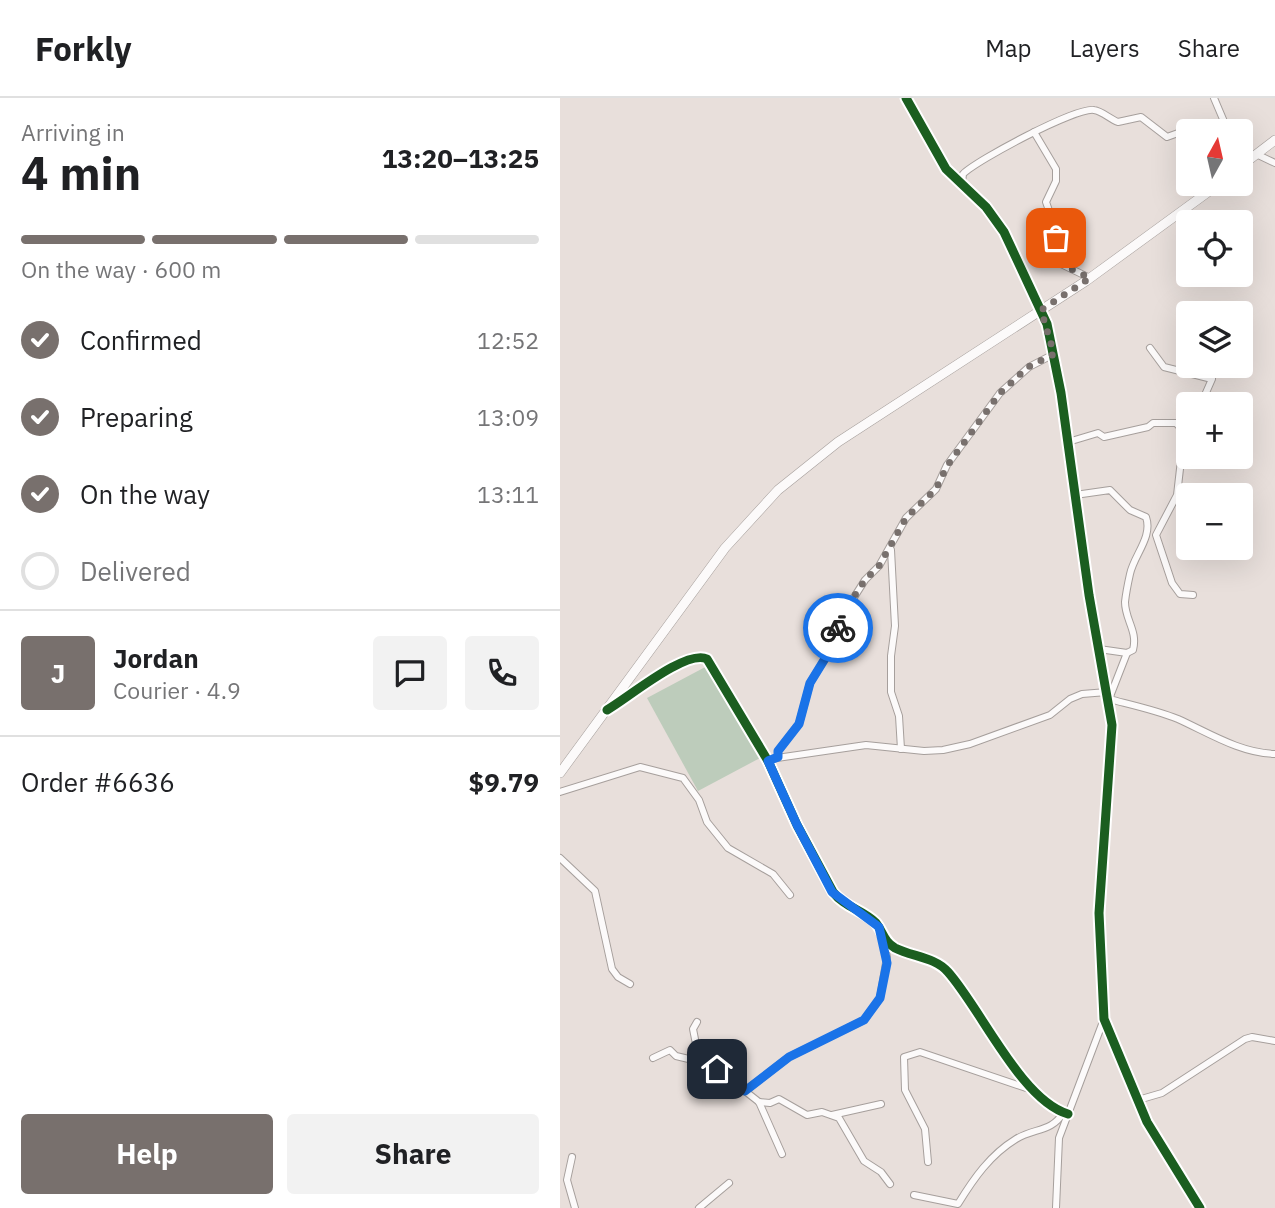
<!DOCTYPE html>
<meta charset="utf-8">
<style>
body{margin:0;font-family:"IBM Plex Sans",sans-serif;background:#f2f2f2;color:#202124;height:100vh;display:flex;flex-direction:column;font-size:26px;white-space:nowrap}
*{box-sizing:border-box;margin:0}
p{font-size:23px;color:#757577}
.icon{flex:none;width:38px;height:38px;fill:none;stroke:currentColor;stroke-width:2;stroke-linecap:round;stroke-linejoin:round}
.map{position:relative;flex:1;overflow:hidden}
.details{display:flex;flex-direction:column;background:#fff;width:560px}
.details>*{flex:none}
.needle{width:46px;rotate:8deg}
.tools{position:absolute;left:616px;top:21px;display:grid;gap:14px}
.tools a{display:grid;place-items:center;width:77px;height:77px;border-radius:7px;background:#fff;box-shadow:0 7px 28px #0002;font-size:35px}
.pin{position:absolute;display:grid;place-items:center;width:60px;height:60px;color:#fff;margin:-30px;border-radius:14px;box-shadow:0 4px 10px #0006}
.courier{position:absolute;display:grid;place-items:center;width:70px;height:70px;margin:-35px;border:5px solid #1a73e8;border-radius:50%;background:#fff;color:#222;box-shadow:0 2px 9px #0007}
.summary em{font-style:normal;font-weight:800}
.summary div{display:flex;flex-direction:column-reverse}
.summary{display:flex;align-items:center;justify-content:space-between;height:119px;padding:0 21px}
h1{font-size:46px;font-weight:800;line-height:52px}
.bar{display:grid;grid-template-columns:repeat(4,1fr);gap:10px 7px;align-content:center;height:84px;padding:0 21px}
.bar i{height:9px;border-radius:5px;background:#e0e0e0}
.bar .selected{background:#78706d}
.bar p{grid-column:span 4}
.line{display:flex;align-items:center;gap:18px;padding:0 21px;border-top:2px solid #e0e0e0}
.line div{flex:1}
.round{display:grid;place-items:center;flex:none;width:74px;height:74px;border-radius:7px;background:#f2f2f2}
ol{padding:0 21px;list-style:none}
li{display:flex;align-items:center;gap:21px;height:77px}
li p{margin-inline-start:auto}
li .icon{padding:7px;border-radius:50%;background:#78706d;color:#fff;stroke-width:4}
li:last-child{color:#757577}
li i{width:38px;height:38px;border:4px solid #e0e0e0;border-radius:50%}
.primary-button{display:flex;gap:14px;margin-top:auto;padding:14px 21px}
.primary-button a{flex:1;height:80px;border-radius:7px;background:#78706d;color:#fff;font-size:28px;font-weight:800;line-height:80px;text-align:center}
.primary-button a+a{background:#f2f2f2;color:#202124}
header{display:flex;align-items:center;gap:42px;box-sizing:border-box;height:98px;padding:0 35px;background:#fff;border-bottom:2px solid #e0e0e0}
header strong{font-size:33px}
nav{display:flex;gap:38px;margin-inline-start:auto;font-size:24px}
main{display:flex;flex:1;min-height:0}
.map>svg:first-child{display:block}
.green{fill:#bdccbb}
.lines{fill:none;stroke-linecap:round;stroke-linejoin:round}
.street-casing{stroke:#a69f9c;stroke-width:8}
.secondary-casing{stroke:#a69f9c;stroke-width:10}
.street{stroke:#fcfafa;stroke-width:6}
.secondary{stroke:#fcfafa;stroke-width:9}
.cycleway-casing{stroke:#fff;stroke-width:13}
.cycleway{stroke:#1b5e20;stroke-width:9}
.done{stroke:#78706d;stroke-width:7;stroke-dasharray:0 12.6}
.route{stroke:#1a73e8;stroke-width:9}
</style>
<header>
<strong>Forkly</strong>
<nav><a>Map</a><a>Layers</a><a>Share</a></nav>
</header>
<main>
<section class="details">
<div class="summary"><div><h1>4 min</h1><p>Arriving in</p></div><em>13:20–13:25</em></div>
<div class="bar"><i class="selected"></i><i class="selected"></i><i class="selected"></i><i></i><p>On the way · 600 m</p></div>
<ol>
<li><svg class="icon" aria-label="check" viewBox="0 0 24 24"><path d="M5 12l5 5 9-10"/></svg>Confirmed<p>12:52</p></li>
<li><svg class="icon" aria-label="check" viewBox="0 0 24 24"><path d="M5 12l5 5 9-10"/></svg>Preparing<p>13:09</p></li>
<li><svg class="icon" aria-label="check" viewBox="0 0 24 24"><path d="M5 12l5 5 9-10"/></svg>On the way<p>13:11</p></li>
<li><i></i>Delivered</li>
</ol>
<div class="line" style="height:126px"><b class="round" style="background:#78706d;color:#fff">J</b><div><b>Jordan</b><p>Courier · 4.9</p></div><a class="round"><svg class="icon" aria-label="chat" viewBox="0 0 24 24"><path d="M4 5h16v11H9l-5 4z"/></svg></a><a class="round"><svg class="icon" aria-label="phone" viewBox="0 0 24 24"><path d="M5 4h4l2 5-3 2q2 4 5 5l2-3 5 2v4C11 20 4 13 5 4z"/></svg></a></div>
<div class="line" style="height:91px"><div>Order #6636</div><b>$9.79</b></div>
<div class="primary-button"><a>Help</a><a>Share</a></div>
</section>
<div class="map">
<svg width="715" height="1110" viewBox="0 0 715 1110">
<rect width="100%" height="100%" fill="#e8dfdb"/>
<!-- green -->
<path class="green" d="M149,567L200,660L138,693L87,600Z"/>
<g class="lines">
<defs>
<g id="street">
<path d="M346,0L386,71L426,109L444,134L487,226L501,295L529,497L552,627L539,815L544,921L587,1024L640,1110"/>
<path d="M654,0L668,33"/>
<path d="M474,34L496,71V83L486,104L503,152L501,166L530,180"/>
<path d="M696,56L715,65"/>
<path d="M402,85L403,76C417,62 516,9 534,12C542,13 550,21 558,24L581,19L607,39L632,30L645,33"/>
<path d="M590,250L604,269L652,281L641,306"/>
<path d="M628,341L621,362L617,397L596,437L612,485L620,496L633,497"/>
<path d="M508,344L538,335L544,339L588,329L593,325H616L628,338"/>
<path d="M515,397L550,392L570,412L586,419C593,439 574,457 570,476C568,485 566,495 565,504C565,522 578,533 573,552L567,555L539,551"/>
<path d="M331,452L335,528L331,558V594L339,618L341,651"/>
<path d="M567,555L549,601C572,607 596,612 618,621C649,635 680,655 715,656"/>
<path d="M48,611C70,599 126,551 147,561L208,663L237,727L273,794C284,809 303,812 316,825C323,834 324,844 335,850C353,859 375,859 388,874C421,911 461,1002 508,1016"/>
<path d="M218,659V653L239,626L250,585L274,546L279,523L305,482L319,468L346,420L376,391L387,367L440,295L469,269L494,256"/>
<path d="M217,660L306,647L364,653L383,652L410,646L490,617L510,601L522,596L547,594"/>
<path d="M0,694L80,669L123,680L139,702L147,724L168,750L213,776L230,797"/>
<path d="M0,760L35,793L52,871L58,879L70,886"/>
<path d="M137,924L133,931L137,951L164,980L182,988L185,993"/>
<path d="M93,960L110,952L116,958L154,967"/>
<path d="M578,1002L602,995L685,941L692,939L715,943"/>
<path d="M199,1004L210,1005L219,1001L247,1017L262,1014L279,1020L304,1063L321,1074L330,1086"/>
<path d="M272,1017L321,1006"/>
<path d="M222,1056L199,1004L185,993L229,959L304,922L320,900L327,859L323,840"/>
<path d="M12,1059L7,1082L15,1110"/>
<path d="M368,1064L365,1031L345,992L344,959L360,954L475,993"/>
<path d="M354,1097L398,1106C414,1080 430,1057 456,1041C474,1030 492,1034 503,1015"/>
<path d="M139,1110L169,1085"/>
<path d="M496,1110L499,1040L544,921"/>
</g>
<g id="secondary">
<path d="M681,68L715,42"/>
<path d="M0,675L165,450L218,392L278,344L526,183L659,86"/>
</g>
</defs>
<!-- street casing -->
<use href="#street" class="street-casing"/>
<!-- secondary casing -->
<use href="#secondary" class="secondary-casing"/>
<!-- street -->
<use href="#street" class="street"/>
<!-- secondary -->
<use href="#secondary" class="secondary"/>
<defs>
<g id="cycleway">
<path d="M346,0L386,71L426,109L444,134L487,226L501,295L529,497L552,627L539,815L544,921L587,1024L640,1110"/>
<path d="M47,612C68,600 126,551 147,561L208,663L237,727L273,794C284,809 303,812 316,825C323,834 324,844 335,850C353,859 375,859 388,874C421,911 461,1002 508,1016"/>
</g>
</defs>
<!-- cycleway casing -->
<use href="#cycleway" class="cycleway-casing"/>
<!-- cycleway -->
<use href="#cycleway" class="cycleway"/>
</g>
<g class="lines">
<!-- done -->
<path class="done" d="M278,530L288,508L305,482L319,468L346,420L376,391L387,368L440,295L468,269L494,256L481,212L530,180L501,166L503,152L496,140"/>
<!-- route -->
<path class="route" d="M157,971L164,981L185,993L229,959L304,922L320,900L327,865L319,829L272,794L237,727L208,663L218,659V653L239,626L250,585L274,546L278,530"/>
</g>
</svg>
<div class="tools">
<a><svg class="needle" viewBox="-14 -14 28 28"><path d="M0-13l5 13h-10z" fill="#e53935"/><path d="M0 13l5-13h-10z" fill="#757577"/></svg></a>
<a><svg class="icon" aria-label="locate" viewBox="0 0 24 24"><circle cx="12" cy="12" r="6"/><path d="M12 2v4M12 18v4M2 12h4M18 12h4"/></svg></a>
<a><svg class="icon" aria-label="layers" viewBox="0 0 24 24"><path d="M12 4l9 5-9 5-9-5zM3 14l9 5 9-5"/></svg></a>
<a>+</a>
<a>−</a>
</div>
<div class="pin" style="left:496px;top:140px;background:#ea580c"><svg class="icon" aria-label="bag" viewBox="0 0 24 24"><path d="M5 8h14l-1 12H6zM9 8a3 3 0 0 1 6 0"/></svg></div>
<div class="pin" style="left:157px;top:971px;background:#1f2937"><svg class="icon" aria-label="home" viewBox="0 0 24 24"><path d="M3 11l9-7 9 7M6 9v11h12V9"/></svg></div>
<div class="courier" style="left:278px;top:530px"><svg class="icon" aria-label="bike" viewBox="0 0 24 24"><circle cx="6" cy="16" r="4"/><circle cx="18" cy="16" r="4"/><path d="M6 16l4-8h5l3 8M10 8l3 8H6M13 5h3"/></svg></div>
</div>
</main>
